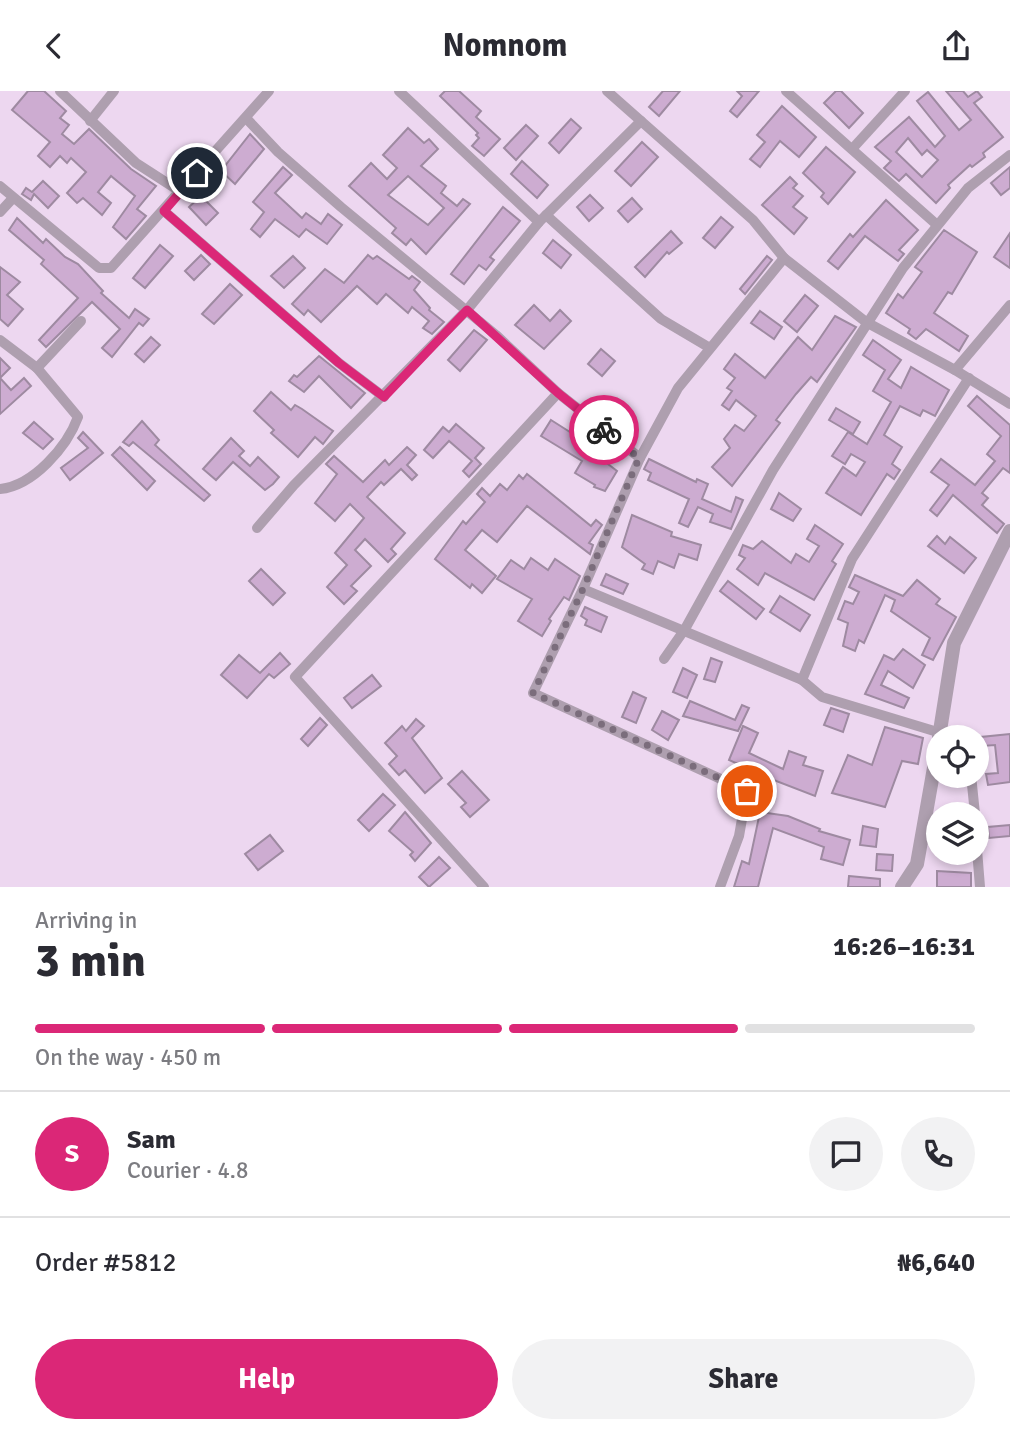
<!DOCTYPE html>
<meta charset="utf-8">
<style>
body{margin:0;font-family:Signika,sans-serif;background:#f2f2f3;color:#2b2b33;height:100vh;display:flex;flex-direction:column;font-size:26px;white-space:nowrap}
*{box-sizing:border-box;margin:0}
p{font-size:23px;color:#7c7c81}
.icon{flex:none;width:38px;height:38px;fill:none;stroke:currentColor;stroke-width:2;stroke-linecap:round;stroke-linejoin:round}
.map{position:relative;height:796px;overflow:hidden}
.panel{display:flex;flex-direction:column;background:#fff;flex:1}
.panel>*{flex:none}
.controls{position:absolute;left:926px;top:634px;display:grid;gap:14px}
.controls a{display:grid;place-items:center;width:63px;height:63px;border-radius:50%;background:#fff;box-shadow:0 4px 10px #0003;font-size:35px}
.pin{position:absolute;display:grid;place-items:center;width:60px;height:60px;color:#fff;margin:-30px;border:4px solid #fff;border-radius:50%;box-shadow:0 2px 7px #0007}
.courier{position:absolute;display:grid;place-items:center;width:70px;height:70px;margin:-35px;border:5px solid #db2777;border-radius:50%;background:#fff;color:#222;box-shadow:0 2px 9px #0007}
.headline em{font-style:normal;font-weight:700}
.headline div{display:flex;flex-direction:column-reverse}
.headline{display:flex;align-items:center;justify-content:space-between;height:119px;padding:0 35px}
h1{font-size:46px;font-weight:700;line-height:52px}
.bar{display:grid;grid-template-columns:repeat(4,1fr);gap:10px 7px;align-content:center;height:84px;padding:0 35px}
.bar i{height:9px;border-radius:5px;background:#e1e1e2}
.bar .active{background:#db2777}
.bar p{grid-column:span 4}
.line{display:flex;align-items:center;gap:18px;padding:0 35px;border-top:2px solid #e1e1e2}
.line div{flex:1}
.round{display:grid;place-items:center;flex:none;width:74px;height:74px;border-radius:37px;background:#f2f2f3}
.button{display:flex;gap:14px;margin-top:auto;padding:14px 35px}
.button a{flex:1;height:80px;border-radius:42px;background:#db2777;color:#fff;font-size:28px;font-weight:700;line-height:80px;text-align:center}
.button a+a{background:#f2f2f3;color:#2b2b33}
header{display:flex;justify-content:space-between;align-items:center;height:91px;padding:0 35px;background:#fff;font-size:32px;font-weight:700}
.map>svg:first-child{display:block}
.building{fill:#cdacd1;stroke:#9e8aa1;stroke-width:2;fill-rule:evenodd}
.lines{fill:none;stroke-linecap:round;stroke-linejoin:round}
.minor{stroke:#ae9faf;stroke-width:10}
.tertiary{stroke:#ae9faf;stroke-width:14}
.done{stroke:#7b6d7c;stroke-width:7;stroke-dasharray:0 12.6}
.route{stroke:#db2777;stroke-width:9}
</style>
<header><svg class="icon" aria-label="back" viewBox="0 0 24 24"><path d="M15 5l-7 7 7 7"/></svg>Nomnom<svg class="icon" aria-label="share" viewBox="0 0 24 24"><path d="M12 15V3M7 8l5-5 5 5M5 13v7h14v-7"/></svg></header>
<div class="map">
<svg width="1010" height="796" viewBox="0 0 1010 796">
<rect width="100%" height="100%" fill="#edd7f0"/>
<!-- building -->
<g class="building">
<path d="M28,0H44L66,20L60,27L69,34L62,43L74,53L89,38L131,78L156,95L137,118L146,125L126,148L113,136L135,105L111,85L98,101L111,112L102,124L83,107L77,112L67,102L86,81L71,67L67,72L60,65L50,76L38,65L50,51L12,19Z"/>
<path d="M445,0H459L481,20L476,26L500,48L484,65L472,55L479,47L476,44L478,42L440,5Z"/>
<path d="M663,0H680L659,25L649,16Z"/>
<path d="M737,0H759L737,26L730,20L742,5Z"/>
<path d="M836,0H841L863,22L849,37L824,12Z"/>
<path d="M946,0H963L968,6L977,0L982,6L974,12L1003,46L983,62L985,66L972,76L970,74L948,94L950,97L936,112L906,83L899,90L884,77L891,70L875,56L909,26L935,56L945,45L917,10L928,1L959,39L971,29ZM908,47L922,64L927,59L938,69L922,86L896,61Z"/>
<path d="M782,15L816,46L799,66L780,50L760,76L750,68L765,51L757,44Z"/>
<path d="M571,28L581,37L559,62L549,52Z"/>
<path d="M526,34L538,45L516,69L504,57Z"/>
<path d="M408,37L424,52L429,48L438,58L421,75L446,95L441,102L457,115L463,108L470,113L426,163L411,148L406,154L392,142L396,137L349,95L371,72L387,88L397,77L383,64ZM408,85L444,117L428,134L388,104Z"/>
<path d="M250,43L264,58L235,93L221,80Z"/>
<path d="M642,51L658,66L631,95L615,80Z"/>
<path d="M826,56L855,81L828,113L821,106L824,102L803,82Z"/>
<path d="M522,70L548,94L537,107L511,83Z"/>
<path d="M283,76L292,84L275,102L302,127L306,122L321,133L328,123L342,134L327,153L306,138L299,146L275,128L260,146L251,138L264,121L253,111Z"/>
<path d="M1010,76V97L1001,104L991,92Z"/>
<path d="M790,86L797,93L793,97L803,105L793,116L807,127L794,143L762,114Z"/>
<path d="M43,90L59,105L48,117L34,103L31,109L22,103L26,97L32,101Z"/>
<path d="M590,104L603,117L589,130L577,116Z"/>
<path d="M201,105L218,122L206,134L189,116Z"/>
<path d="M632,107L642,118L628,131L618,120Z"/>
<path d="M886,109L918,139L899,159L904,163L898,170L865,145L838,178L828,170L850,143L853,146Z"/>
<path d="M503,116L520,130L490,166L494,169L486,179L479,174L464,193L451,183Z"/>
<path d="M721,126L733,136L715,157L703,147Z"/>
<path d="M17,127L43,152L46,148L65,166L78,173L103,200L101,202L129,227L135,218L149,228L143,235L139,232L112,266L102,257L120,238L92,211L46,256L39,249L78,207L41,173L44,169L9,139Z"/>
<path d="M944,139L977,161L952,203L948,201L934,222L968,245L959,260L926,238L916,248L908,242L910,238L886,222L898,203L903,207L922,181L915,176Z"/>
<path d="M671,140L682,152L669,163L667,161L645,186L635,176Z"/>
<path d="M1010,142V177L994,166Z"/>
<path d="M553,149L571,164L561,177L543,162Z"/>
<path d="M160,154L173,165L145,197L133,187Z"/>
<path d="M201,164L210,173L194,189L185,180Z"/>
<path d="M368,164L373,168L377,165L409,188L412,185L420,191L414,199L430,217L429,219L444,231L432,243L423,237L429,230L412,216L408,222L386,203L377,213L357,195L321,231L308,219L304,224L292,213L325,178L344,192Z"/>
<path d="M293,165L305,177L284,197L271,185Z"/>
<path d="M767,165L772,169L745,203L740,198Z"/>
<path d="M0,176L20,191L7,204L23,218L8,235L0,228Z"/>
<path d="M230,193L242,204L214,233L202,223Z"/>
<path d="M805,204L818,215L797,241L784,230Z"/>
<path d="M534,214L550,230L560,219L571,230L544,258L515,234Z"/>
<path d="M760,220L782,236L774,248L751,232Z"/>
<path d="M835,225L856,236L817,291L811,286L796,303L776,329L780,332L732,395L712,376L730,357L724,348L735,334L744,340L756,325L736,309L729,319L722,314L732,300L727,297L735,287L724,278L735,263L765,287L798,246L812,259Z"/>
<path d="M474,239L487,249L460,280L448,269Z"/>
<path d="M151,246L160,254L144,271L135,263Z"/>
<path d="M873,249L901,269L888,288L901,297L911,276L949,299L935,325L923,319L920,325L900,315L884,344L902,356L892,373L900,379L894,388L887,383L861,424L826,402L843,376L856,385L865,371L851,363L845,373L832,365L848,341L867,353L891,311L873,300L885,279L863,264Z"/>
<path d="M601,258L615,270L602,285L588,273Z"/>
<path d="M319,265L365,302L351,317L319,285L304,301L289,290L294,284L297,286Z"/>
<path d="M0,267L10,277L0,287L11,299L24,287L31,295L0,323Z"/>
<path d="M271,301L291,319L295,314L302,318L333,340L323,353L315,346L298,366L271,342L274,339L254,320Z"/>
<path d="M977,305L1010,334V382L1003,377L982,402L988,407L982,414L1004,433L997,442L953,404L937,425L930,419L949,394L931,381L941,368L975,394L995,370L987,363L1001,345L968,315Z"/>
<path d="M836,317L860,331L853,343L829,329Z"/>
<path d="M551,329L584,350L582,353L617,380L605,400L594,396L595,394L575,382L582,370L541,345Z"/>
<path d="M142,330L159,349L155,354L210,404L204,410L133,351L129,355L123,351Z"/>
<path d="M34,331L53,348L43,358L23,342Z"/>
<path d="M456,333L484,357L475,367L481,373L469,386L463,380L472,370L449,350L433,367L424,359L443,336L449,341Z"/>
<path d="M83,341L103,362L70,389L61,377L88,357L78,347Z"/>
<path d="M231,347L244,360L239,365L250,375L258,366L279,386L273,393L265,399L233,371L216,389L203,378Z"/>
<path d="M120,356L155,390L147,399L112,364Z"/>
<path d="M407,356L416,364L407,374L417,384L412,389L401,378L384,394L381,391L367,406L405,442L391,458L396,463L388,471L365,448L355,459L371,475L351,495L357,500L344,513L327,496L347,474L335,462L364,427L350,413L335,430L315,412L337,383L326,373L334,365L363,391L385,369L389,374Z"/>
<path d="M649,368L696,391L697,388L708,393L702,408L731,421L736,406L743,409L731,438L710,431L713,423L698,416L688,436L679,432L689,408L648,389L651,382L644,378Z"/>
<path d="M527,383L591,435L596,429L602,434L589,452L593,454L590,463L527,415L497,451L482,439L465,459L496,485L482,502L472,493L470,497L435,468L463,430L466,433L485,411L477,403L482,397L490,405L500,393L507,399L519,384L523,388Z"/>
<path d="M779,402L801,418L793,430L771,418Z"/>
<path d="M632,424L672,441L671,445L701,454L697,469L679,463L674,477L658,470L653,483L642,478L645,473L622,456Z"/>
<path d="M815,434L843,453L832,470L836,473L814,509L765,482L758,494L737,478L745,467L739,464L743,454L753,458L762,450L791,472L796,463L809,471L819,455L807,448Z"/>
<path d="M937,445L945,453L950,446L976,467L964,482L928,455Z"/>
<path d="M531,467L548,479L555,468L580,485L569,509L564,506L549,528L551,530L542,545L518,530L532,508L497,488L511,469L524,478Z"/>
<path d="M261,478L285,502L273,514L249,490Z"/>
<path d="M606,483L628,493L623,503L601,494Z"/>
<path d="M855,484L903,505L917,489L940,508L936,513L956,526L933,569L922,564L930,547L891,520L895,509L885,504L864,552L859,549L855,560L843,555L848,532L838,528L845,510L853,513L859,501L849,496Z"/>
<path d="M728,490L764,518L756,528L720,500Z"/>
<path d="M780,505L810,524L800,540L770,521Z"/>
<path d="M585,516L607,526L601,541L585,534L587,529L581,525Z"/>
<path d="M903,558L925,574L913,597L888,580L881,594L909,607L904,617L865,603L884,564L894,569Z"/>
<path d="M280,562L290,573L274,587L269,583L247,607L221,584L239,564L260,582Z"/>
<path d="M711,567L722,571L715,591L704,588Z"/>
<path d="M683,577L697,584L687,607L673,601Z"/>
<path d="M372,584L381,595L352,617L344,607Z"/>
<path d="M633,601L646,607L636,632L622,626Z"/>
<path d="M690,610L735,629L742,614L749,617L738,640L683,625Z"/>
<path d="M831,617L849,623L843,641L824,634Z"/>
<path d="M662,620L679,629L668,649L652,639Z"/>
<path d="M320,627L327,634L308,655L301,648Z"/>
<path d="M416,628L424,635L412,647L442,687L425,702L405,679L399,684L389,673L397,665L385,652L402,635L406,640Z"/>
<path d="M743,635L758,642L749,662L783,678L789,660L806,666L803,674L823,680L815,705L766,686L763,691L745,683L747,677L729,669Z"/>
<path d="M885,636L923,647L918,673L902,670L885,716L832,702L848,664L872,674Z"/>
<path d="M1010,643V691L988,694L986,683L998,682L995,654L982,655L981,646Z"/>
<path d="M462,680L489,709L470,726L461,716L466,712L448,693Z"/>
<path d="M383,703L395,714L369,740L358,729Z"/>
<path d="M405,721L431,752L415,770L410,764L413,761L389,740Z"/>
<path d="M760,721L788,725L820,738L819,740L850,749L843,774L821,768L824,756L773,737L758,796H734L742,770L749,773Z"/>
<path d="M1010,734V745L989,747L988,736Z"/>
<path d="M863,735L878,738L876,756L860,754Z"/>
<path d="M270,744L283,760L258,779L245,763Z"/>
<path d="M877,763L893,764L892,780L876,779Z"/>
<path d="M439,766L450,777L429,796L419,786Z"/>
<path d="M937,780L971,782V796H937Z"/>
<path d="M849,785L880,788V796H848Z"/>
</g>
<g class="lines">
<!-- minor -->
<g class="minor">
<path d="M60,0L136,72L181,101"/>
<path d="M399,0L539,131"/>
<path d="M607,0L753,129L784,167L866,231L955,279L1010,313"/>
<path d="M786,0L936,133"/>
<path d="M246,27L278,61L341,116L496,244L558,302L640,367L583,498L802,589L822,606L954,646"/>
<path d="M90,30L114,0"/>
<path d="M853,57L905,0"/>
<path d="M0,95L99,177H111L269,0"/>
<path d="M164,120L339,272L384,306"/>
<path d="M0,121L13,107"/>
<path d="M546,124L661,228L710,257"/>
<path d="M0,249L37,277L78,326C67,356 33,395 0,398"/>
<path d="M37,277L81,230"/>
<path d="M955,279L1010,214"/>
<path d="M640,367L678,297L784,167"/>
<path d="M257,437L294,394L467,219L539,131L641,30"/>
<path d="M583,498L533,602L747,700L739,745L720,796"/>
<path d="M664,568L685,538L773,379L903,177L968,97L1010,64"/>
<path d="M802,589L852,468L969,287"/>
<path d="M971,684L975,723"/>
<path d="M976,746L980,796"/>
<path d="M484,796L295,586L558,302"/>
</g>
<!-- tertiary -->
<g class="tertiary">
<path d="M939,646L954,552L1010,440"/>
<path d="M902,796L917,773L938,654"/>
</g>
</g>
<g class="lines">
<!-- done -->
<path class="done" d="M604,339L639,367L583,498L533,602L747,700"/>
<!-- route -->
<path class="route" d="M197,82L164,120L339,272L384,306L467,219L558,302L604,339"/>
</g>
</svg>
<div class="controls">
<a><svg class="icon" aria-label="locate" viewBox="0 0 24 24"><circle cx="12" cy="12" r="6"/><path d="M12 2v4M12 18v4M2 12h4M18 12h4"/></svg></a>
<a><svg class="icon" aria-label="layers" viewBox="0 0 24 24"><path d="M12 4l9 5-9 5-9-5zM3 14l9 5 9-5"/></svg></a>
</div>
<div class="pin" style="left:747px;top:700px;background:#ea580c"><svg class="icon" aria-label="bag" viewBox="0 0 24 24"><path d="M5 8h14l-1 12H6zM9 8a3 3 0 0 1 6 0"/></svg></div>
<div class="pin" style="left:197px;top:82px;background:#1f2937"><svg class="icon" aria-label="home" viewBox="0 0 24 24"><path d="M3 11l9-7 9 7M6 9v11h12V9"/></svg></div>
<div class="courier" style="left:604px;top:339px"><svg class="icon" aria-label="bike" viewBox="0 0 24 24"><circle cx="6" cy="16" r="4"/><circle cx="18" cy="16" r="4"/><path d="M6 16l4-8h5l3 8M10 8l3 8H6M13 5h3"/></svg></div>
</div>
<section class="panel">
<div class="headline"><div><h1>3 min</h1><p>Arriving in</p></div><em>16:26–16:31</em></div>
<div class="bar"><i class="active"></i><i class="active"></i><i class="active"></i><i></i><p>On the way · 450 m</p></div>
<div class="line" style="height:126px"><b class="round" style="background:#db2777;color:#fff">S</b><div><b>Sam</b><p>Courier · 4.8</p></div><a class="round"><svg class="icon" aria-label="chat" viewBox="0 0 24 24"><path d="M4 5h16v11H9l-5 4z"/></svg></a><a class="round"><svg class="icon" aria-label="phone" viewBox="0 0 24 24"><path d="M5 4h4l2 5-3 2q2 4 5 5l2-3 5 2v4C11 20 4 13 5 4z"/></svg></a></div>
<div class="line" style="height:91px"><div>Order #5812</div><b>₦6,640</b></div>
<div class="button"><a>Help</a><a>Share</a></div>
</section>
